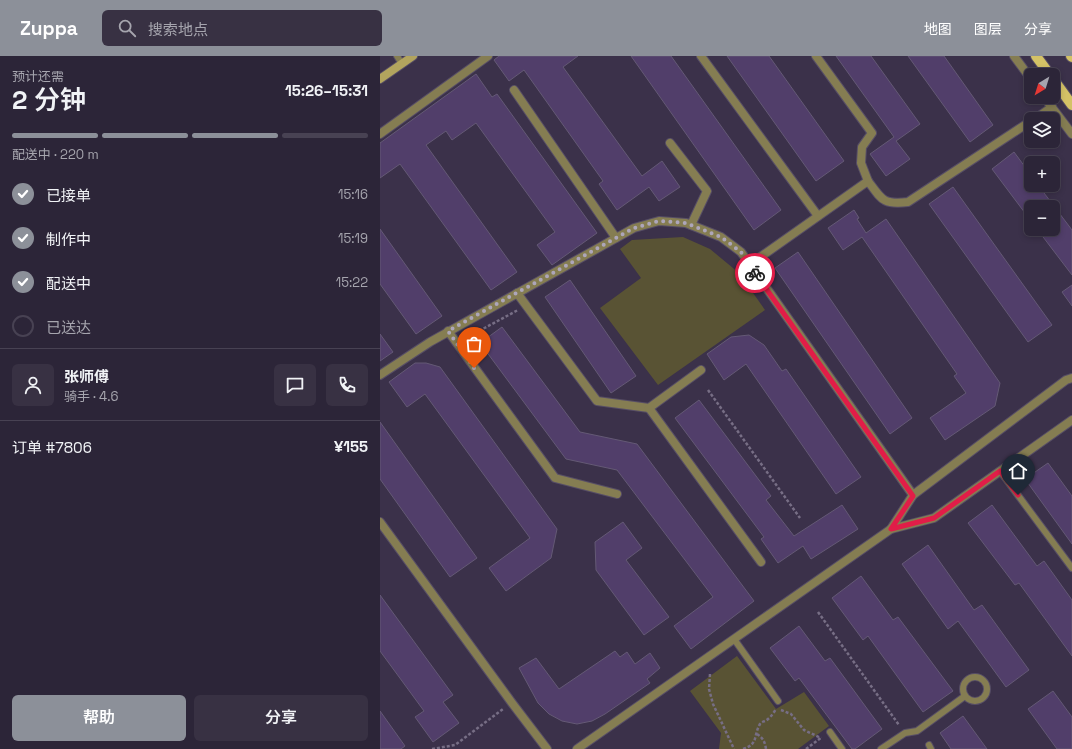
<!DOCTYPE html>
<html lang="zh">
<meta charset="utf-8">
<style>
body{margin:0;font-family:"Space Grotesk","Noto Sans SC",sans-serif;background:#383143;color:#f1f3f6;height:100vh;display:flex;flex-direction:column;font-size:15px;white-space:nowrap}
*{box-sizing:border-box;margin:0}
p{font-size:13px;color:#a6a5ae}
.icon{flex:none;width:22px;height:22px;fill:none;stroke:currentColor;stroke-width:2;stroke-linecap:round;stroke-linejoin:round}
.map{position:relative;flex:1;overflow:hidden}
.drawer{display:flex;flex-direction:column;background:#2c2538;width:380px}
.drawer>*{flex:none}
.needle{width:26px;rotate:218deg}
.tools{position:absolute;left:644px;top:12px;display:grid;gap:8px}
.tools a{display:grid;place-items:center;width:36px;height:36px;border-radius:6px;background:#2c2538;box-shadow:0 2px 6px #0003,0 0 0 1px #484253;font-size:20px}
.pin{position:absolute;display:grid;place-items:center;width:34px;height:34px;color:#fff;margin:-41px -17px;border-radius:50% 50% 50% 0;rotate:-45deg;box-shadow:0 0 4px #0007}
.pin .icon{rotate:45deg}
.courier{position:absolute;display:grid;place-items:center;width:40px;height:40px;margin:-20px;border:3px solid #e11d48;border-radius:50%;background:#fff;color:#222;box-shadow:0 1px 5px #0007}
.headline em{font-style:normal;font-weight:600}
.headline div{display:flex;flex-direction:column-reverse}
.headline{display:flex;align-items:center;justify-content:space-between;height:68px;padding:0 12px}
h1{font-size:26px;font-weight:600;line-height:30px}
.bar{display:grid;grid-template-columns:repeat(4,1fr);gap:6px 4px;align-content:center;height:48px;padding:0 12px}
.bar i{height:5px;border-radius:3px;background:#484253}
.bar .selected{background:#8c9099}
.bar p{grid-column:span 4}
.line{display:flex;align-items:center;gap:10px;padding:0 12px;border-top:1px solid #484253}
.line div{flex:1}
.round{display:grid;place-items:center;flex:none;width:42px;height:42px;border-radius:6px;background:#383143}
ol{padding:0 12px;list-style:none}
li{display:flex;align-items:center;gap:12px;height:44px}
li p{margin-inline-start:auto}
li .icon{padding:4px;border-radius:50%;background:#8c9099;color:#fff;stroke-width:4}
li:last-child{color:#a6a5ae}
li i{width:22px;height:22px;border:2px solid #484253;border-radius:50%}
.button{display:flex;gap:8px;margin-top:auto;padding:8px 12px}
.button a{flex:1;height:46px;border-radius:6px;background:#8c9099;color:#fff;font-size:16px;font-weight:600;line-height:46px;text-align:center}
.button a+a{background:#383143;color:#f1f3f6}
header{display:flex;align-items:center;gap:24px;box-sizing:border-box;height:56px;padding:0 20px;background:#8c9099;color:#fff}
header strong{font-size:19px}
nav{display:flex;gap:22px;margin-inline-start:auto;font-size:14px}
.search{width:280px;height:36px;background:#383143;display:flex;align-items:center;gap:10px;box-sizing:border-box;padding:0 14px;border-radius:6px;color:#a6a5ae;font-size:15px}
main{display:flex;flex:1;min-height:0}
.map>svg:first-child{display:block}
.green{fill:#595334}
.building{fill:#513e6a;stroke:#645975}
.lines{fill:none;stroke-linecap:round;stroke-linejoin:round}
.lane-casing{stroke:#574e66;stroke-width:8}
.street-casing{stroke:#574e66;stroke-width:10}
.secondary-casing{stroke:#574e66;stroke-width:10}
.primary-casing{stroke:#574e66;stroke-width:12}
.path{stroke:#776e85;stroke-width:2.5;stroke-dasharray:3 2;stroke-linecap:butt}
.lane{stroke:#857d52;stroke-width:6}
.street{stroke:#857d52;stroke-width:8}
.secondary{stroke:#b2a45e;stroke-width:8}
.primary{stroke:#d4c266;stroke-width:10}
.done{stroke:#ada6ba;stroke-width:4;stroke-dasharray:0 7.2}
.route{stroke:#e11d48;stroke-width:5}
</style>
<header>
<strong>Zuppa</strong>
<div class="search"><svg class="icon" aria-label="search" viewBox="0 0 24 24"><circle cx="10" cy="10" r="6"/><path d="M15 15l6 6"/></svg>搜索地点</div>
<nav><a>地图</a><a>图层</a><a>分享</a></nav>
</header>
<main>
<section class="drawer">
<div class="headline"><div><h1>2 分钟</h1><p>预计还需</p></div><em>15:26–15:31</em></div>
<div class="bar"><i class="selected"></i><i class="selected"></i><i class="selected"></i><i></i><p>配送中 · 220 m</p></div>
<ol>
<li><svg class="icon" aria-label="check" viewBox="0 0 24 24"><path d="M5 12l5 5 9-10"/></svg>已接单<p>15:16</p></li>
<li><svg class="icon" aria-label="check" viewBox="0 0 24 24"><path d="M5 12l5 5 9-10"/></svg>制作中<p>15:19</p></li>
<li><svg class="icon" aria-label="check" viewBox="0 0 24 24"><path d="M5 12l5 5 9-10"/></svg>配送中<p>15:22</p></li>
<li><i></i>已送达</li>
</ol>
<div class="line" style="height:72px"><a class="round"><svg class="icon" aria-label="person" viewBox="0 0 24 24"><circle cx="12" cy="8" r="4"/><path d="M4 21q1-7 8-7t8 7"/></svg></a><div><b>张师傅</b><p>骑手 · 4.6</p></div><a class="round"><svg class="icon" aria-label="chat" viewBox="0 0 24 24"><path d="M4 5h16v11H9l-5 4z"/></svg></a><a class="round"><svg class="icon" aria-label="phone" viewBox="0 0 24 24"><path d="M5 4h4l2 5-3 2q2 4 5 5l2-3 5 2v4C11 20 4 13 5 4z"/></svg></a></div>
<div class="line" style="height:52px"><div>订单 #7806</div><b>¥155</b></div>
<div class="button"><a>帮助</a><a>分享</a></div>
</section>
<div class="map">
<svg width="692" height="693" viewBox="0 0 692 693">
<rect width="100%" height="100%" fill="#3b314a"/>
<!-- green -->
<g class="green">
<path d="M303,181L330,193L359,217L385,254L278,329L220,252L261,222L240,193L252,184Z"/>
<path d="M357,600L396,653L424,636L449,670L418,693H339L341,677L310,635Z"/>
</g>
<!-- building -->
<g class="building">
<path d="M119,0H198L183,11L262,120L282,105L300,131L279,145L269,131L237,154L219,128L223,125L144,14L129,25L114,4Z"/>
<path d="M251,0H291L401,154L374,174Z"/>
<path d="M347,0H389L464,105L436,125Z"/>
<path d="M456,0H491L540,68L516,85L530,103L506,120L490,98L514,81Z"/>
<path d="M528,0H564L613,69L590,86Z"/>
<path d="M96,18L112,41L117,38L217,177L172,209L157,189L175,176L96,67L72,84L66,75L46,89L137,216L111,234L20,108L0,122V87Z"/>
<path d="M634,96L651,119V129H658L692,174V219L657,173H673V151H651V165L612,113Z"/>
<path d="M573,131L672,269L648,286L549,148Z"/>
<path d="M474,154L479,162L477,163L486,177L506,163L620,327L615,350L565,384L550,362L586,337L574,320L577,318L482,181L463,194L448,172Z"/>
<path d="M0,173L62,260L36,278L0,228Z"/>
<path d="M418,196L532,362L510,378L395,212Z"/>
<path d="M190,224L256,320L231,337L165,241Z"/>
<path d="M692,229V250L682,236Z"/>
<path d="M122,271L200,376L257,388L374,545L311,593L294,570L333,541L237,414L186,403L100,287Z"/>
<path d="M0,278L13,296L0,305Z"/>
<path d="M369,279L384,289L402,315L406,313L481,421L456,438L366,308L344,324L327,298L351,281Z"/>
<path d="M35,307H46L60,311L177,473L171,502L126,535L109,512L150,482L45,338L27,351L9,326Z"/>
<path d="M319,344L391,440L386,444L414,480L462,449L478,473L431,503L423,490L398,507L381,483L384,481L295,362Z"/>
<path d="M0,366L97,502L70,521L0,423Z"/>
<path d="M668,407L692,440V488L645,423Z"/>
<path d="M612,449L657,510L664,505L692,544V600L639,527L635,529L588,467Z"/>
<path d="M243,466L262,492L246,504L289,561L264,579L216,514L215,486Z"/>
<path d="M548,489L594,554L602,549L649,614L626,631L578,565L568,573L522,508Z"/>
<path d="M481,520L513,564L518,561L573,635L543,656L488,580L483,584L452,542Z"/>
<path d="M0,539L73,639L63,646L79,667L53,686L35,661L44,655L0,595Z"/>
<path d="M419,570L445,605L450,602L502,673L475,693H472L419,622L415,625L390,592Z"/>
<path d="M235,595L240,601L247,596L255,608L270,597L280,612L267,623L270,627L225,658L212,665L197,668L182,665L169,658L158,647L139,612L156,602L179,633Z"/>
<path d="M673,635L692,661V693H677L648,653Z"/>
<path d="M0,655L25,690L21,693H0Z"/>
<path d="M583,660L607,693H571L560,677Z"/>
</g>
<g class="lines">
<defs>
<g id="lane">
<path d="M17,0L22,8"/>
<path d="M620,415L692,512"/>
<path d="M354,583L398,645"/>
<circle cx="595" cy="633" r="12"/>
<path d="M450,676L462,693"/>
<path d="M549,689L551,693"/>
<path d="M501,693L525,677L537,675L585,640"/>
</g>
<g id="street">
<path d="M321,0L438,160"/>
<path d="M436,0L492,77L482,91L481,107L488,125"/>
<path d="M634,0L651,23"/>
<path d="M134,34L236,182"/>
<path d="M664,41L692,78"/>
<path d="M655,63L672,51"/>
<path d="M0,78L108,0"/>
<path d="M290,87L327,135L311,169"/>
<path d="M369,209L488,125C502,144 503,149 528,146L651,65"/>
<path d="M137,237L217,345L269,352"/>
<path d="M68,275L175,422L237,438"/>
<path d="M321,314L269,352L381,506"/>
<path d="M0,319L50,286L254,172L279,165L306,167L341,181L361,196L533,439"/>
<path d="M0,466L132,647L167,693"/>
<path d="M511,473L554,462L692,364"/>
<path d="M197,693L511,473L533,439L686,324L692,322"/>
</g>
<path id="secondary" d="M0,23L33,0"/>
<g id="primary">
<path d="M656,0L670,19"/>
<path d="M691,0L692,1"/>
<path d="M673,23L692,49"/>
</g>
</defs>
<!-- lane casing -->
<use href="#lane" class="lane-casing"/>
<!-- street casing -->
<use href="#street" class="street-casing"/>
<!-- secondary casing -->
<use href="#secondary" class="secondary-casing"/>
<!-- primary casing -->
<use href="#primary" class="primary-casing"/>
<!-- path -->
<g class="path">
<path d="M86,282L138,254"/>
<path d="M328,334L420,462"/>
<path d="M438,556L519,669"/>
<path d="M330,618L329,633L333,648L354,693"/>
<path d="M401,654L411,658L424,674L441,682"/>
<path d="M377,678C383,682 385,686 386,693"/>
<path d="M52,693L75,689L123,653"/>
<path d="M363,693C379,688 373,680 380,668C382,665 385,666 388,663C391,661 394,656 396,653"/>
<path d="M426,693L442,681"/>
</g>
<!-- lane -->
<use href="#lane" class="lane"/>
<!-- street -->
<use href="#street" class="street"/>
<!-- secondary -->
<use href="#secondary" class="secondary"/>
<!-- primary -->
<use href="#primary" class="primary"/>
</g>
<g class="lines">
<!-- done -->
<path class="done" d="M94,312L68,275L254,172L279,165L306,167L341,181L361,196L375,217"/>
<!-- route -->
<path class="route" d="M375,217L533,440L511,473L554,462L620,415L638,439"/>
</g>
</svg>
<div class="tools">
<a><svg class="needle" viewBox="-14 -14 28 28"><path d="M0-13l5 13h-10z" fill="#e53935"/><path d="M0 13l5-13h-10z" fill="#a6a5ae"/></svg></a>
<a><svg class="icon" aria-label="layers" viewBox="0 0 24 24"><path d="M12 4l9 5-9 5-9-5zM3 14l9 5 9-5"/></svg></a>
<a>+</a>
<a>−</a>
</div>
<div class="pin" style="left:94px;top:312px;background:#ea580c"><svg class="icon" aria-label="bag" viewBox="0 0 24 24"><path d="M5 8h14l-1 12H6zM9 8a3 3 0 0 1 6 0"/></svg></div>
<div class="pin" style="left:638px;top:439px;background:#1f2937"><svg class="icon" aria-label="home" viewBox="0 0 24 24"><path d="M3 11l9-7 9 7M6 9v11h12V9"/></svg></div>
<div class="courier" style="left:375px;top:217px"><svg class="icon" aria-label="bike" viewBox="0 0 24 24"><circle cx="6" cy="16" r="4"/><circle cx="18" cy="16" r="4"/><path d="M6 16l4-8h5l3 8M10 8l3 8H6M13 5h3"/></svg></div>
</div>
</main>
